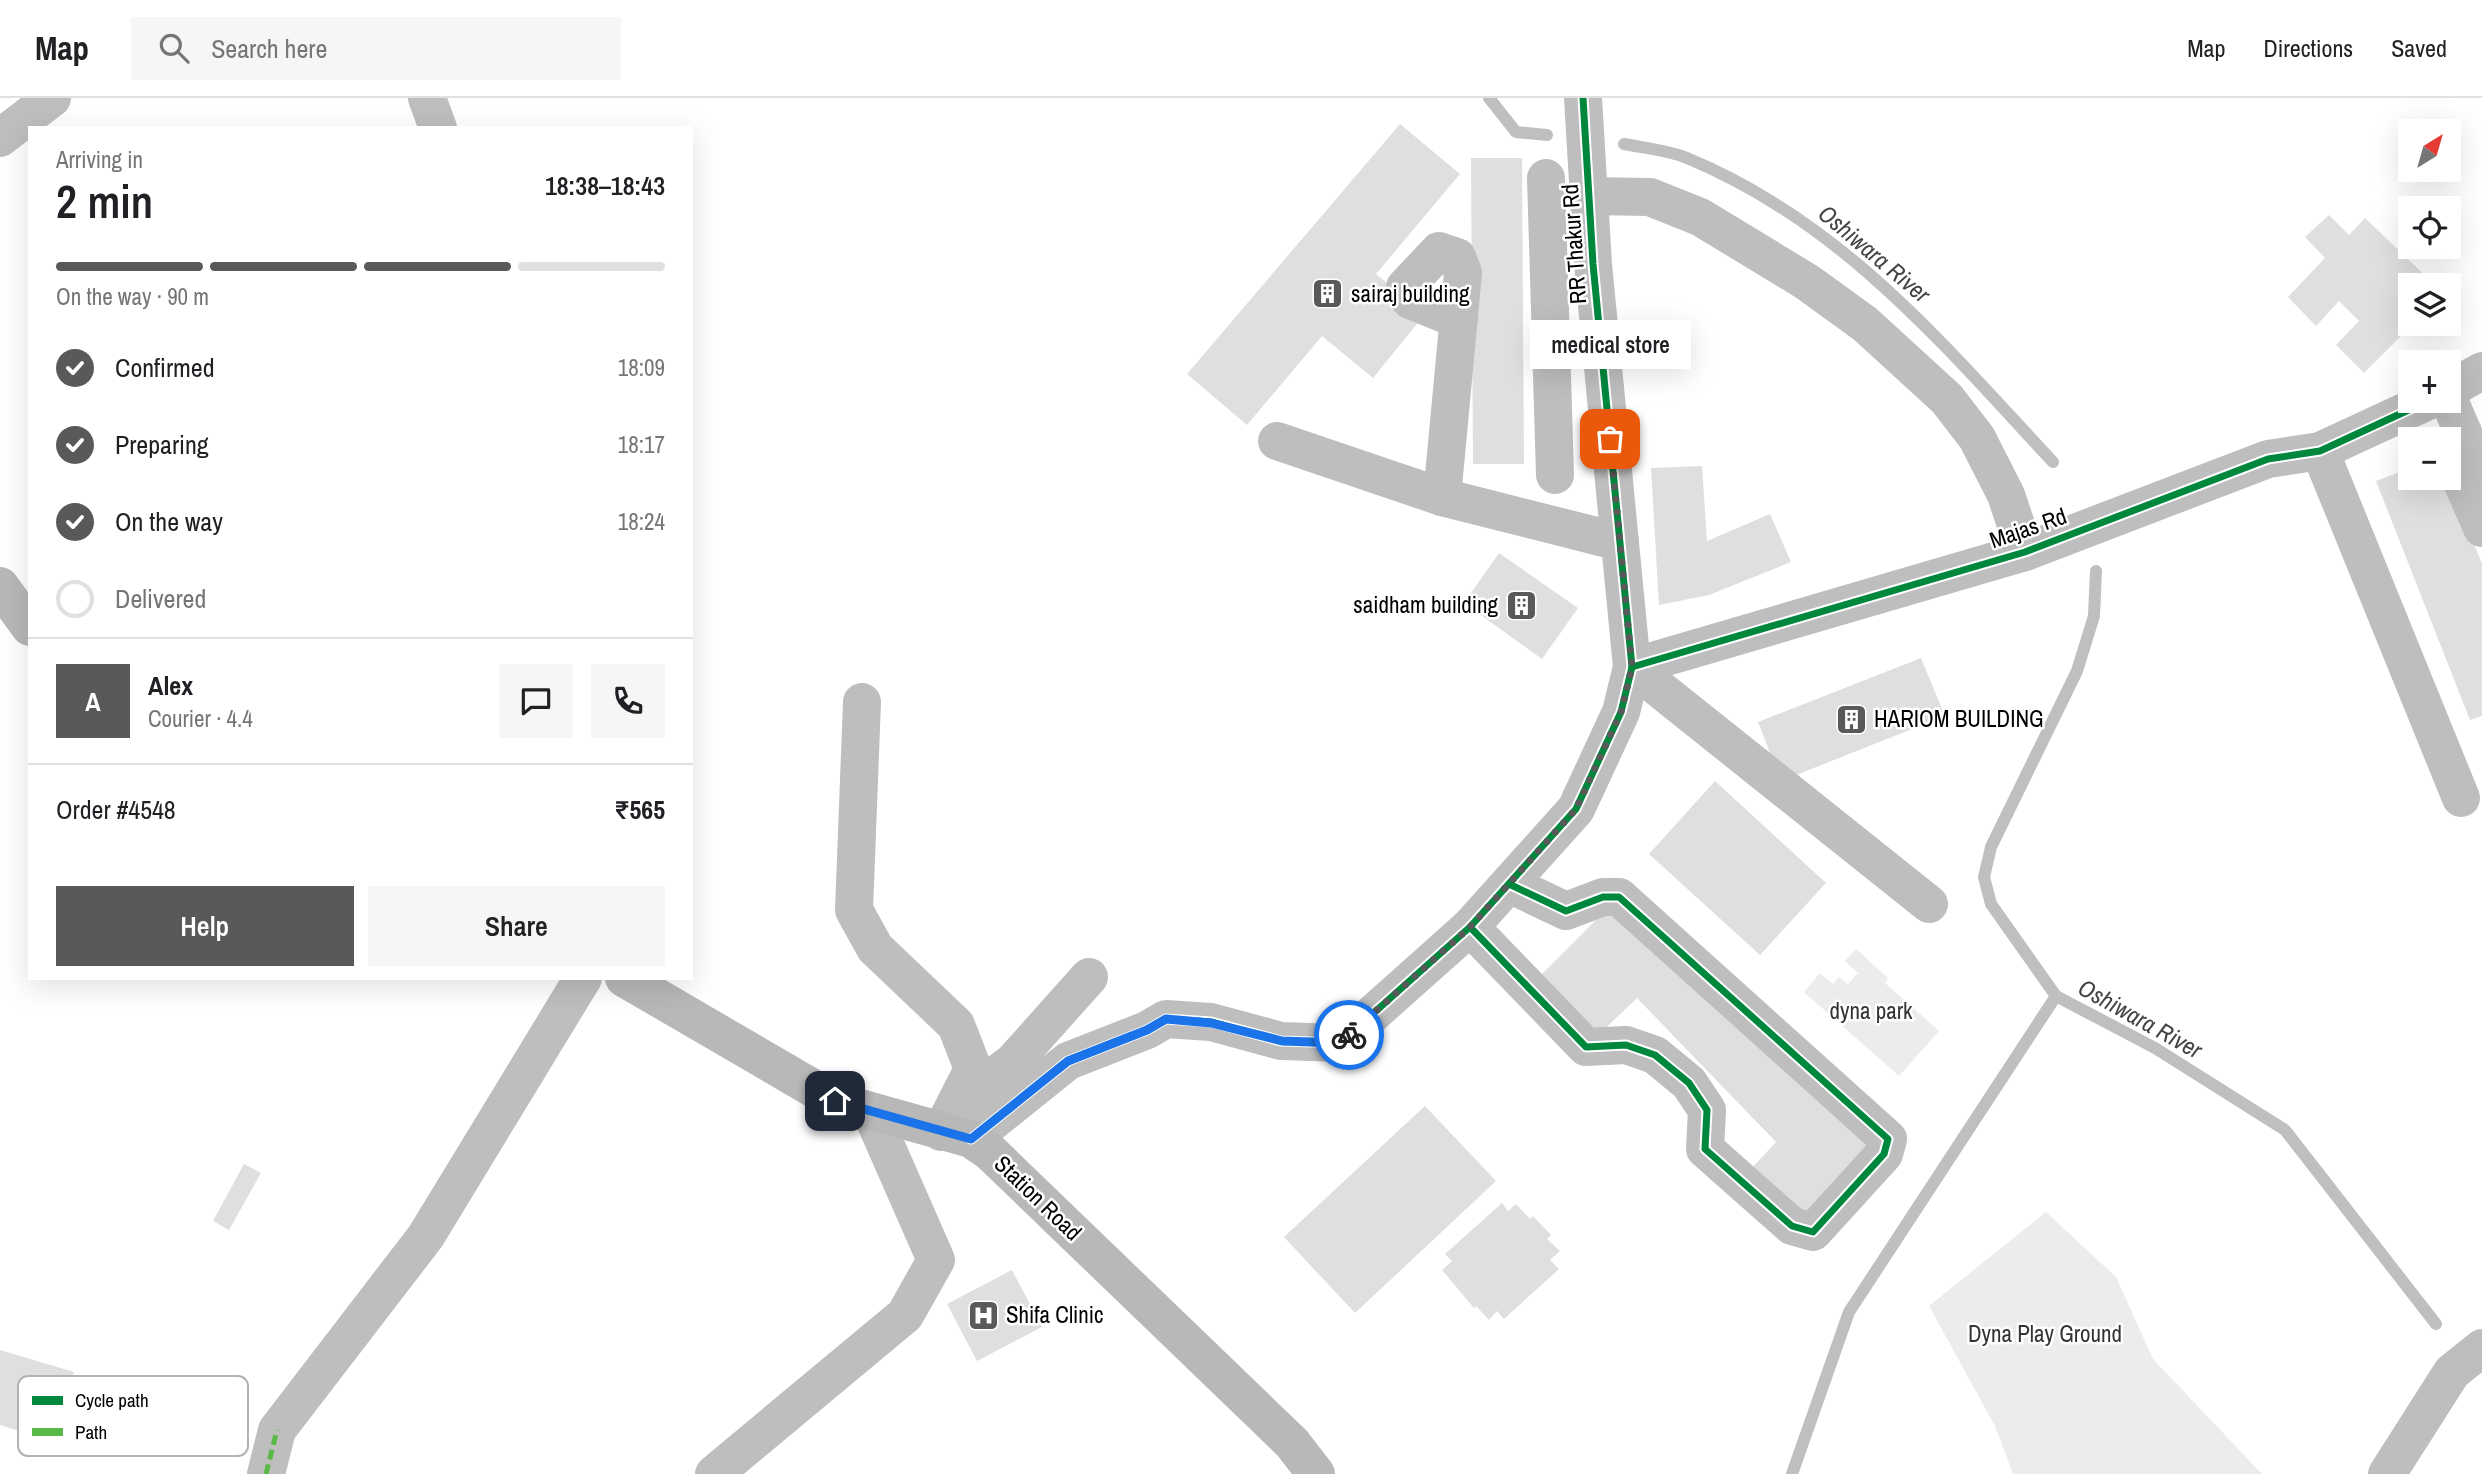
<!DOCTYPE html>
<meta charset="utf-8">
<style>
body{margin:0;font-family:"Archivo Narrow",sans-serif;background:#f6f6f6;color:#202124;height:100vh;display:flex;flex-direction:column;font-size:26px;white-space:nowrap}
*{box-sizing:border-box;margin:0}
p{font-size:23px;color:#757577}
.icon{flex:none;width:38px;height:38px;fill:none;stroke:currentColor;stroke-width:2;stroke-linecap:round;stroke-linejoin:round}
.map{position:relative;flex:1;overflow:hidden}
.drawer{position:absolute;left:28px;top:28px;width:665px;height:854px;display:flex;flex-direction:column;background:#fff;border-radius:0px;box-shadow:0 7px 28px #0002}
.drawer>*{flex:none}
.needle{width:46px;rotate:37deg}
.fabs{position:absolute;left:2398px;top:21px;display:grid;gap:14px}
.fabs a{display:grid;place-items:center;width:63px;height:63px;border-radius:0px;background:#fff;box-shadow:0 7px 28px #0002;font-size:35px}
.pin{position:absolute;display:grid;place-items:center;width:60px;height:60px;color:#fff;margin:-30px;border-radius:14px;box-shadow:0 4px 10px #0006}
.courier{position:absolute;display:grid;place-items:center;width:70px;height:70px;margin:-35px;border:5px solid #1a73e8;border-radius:50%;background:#fff;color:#222;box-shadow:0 2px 9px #0007}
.bubble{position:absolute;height:49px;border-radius:0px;background:#fff;box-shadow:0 7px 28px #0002;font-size:23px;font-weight:600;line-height:49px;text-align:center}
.head em{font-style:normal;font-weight:600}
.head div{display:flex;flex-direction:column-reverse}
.head{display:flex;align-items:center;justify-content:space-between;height:119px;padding:0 28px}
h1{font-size:46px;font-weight:600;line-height:52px}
.bar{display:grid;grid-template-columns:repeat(4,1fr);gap:10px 7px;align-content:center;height:84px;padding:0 28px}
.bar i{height:9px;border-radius:5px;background:#e0e0e0}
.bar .on{background:#595959}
.bar p{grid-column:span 4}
.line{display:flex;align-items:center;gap:18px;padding:0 28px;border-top:2px solid #e0e0e0}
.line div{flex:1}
.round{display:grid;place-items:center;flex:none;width:74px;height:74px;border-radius:0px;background:#f6f6f6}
ol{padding:0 28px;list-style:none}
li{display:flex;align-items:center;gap:21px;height:77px}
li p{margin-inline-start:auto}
li .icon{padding:7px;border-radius:50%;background:#595959;color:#fff;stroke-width:4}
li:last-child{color:#757577}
li i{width:38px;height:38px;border:4px solid #e0e0e0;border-radius:50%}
.action{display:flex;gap:14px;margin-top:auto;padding:14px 28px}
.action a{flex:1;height:80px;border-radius:0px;background:#595959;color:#fff;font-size:28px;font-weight:600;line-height:80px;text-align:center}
.action a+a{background:#f6f6f6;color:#202124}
header{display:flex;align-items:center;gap:42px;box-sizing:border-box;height:98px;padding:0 35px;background:#fff;border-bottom:2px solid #e0e0e0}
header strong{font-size:33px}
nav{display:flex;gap:38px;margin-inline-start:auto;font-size:24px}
.search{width:490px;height:63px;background:#f6f6f6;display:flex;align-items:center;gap:18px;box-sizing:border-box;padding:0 24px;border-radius:0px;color:#757577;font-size:26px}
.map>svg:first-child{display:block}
.green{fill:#ececec}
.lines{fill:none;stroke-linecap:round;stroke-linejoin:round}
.stream{stroke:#bfbfbf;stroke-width:12}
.building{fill:#dfdfdf}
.street{stroke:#bebebe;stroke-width:38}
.secondary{stroke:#b8b8b8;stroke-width:38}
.quiet{stroke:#58b947;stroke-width:5;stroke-dasharray:10 5;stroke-linecap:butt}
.cycleway-casing{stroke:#fff;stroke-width:11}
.cycleway{stroke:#00873e;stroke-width:7}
.done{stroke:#595959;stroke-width:7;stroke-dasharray:0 12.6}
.route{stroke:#1a73e8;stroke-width:9}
.labels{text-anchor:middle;stroke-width:5;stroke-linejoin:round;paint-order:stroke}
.street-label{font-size:23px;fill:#000;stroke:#fff}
.poi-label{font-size:23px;fill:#000;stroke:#fff;text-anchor:start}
.park-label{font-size:23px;fill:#333;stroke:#fff}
.water-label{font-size:24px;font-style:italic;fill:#444;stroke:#fff}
.key{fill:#fff;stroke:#b2b2b2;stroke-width:2}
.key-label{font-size:19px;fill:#000}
</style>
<header>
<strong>Map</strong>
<div class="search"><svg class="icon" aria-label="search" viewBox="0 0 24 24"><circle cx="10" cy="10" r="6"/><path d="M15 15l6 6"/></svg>Search here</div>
<nav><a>Map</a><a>Directions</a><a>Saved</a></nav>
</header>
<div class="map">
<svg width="2482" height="1376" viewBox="0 0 2482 1376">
<rect width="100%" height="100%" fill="#fff"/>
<!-- green -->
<g class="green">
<path d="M1856,851L1888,880L1885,885L1939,933L1899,978L1804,894L1820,875L1833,886L1839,879L1848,886L1858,875L1845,863Z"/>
<path d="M2046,1114L2116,1179L2153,1261L2262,1376H2013L1995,1328L1929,1208Z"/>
</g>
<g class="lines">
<!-- stream -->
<g class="stream">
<path d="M1489,0L1516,34L1547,37"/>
<path d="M1624,46C1644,50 1668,52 1687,60C1842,124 1942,245 2053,364"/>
<path d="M2096,473L2094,518L2077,573L1991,749L1984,779L1991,806L2056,898L2155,950L2285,1032L2436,1226"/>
<path d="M1792,1376L1849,1214L2056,898"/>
</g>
</g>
<!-- building -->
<g class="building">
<path d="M1400,26L1460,76L1376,176L1425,216L1373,280L1322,238L1247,327L1187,276Z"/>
<path d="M1471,60H1522L1524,366H1473Z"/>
<path d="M2329,117L2349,137L2365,120L2435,187H2410V226H2413L2364,275L2336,247L2359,223L2339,203L2316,228L2288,199L2325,160L2305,139Z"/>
<path d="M1702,368L1707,443L1770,416L1791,464L1709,497L1659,507L1651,370Z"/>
<path d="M2410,370V380H2448L2482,466V618L2470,622L2376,383Z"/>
<path d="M1499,455L1578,510L1542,561L1464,505Z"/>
<path d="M1921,560L1945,618L1781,683L1758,624Z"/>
<path d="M1715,683L1826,785L1760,857L1649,756Z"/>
<path d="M1613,805L1875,1048L1807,1123L1751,1071L1776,1044L1637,900L1592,943L1536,882Z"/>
<path d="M1425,1008L1496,1083L1355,1215L1284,1139Z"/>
<path d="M244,1066L261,1075L229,1132L213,1123Z"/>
<path d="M1502,1105L1508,1113L1516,1106L1530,1121L1533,1118L1551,1137L1547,1141L1560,1153L1550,1162L1559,1171L1504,1221L1497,1213L1489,1222L1476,1208L1474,1210L1442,1172L1452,1163L1445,1156Z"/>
<path d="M1012,1172L1042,1229L977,1263L947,1206Z"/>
<path d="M0,1252L74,1274L53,1344L0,1327Z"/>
</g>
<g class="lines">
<!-- street -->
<g class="street">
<path d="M427,0L438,30"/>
<path d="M0,40L52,0"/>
<path d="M1546,80L1555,377"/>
<path d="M1589,98L1650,99L1700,119L1807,184L1865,226L1947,301L1977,340L2006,397L2025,454"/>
<path d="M2448,292L2482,273"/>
<path d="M2448,300L2482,378"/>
<path d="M1277,343L1442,399L1620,444"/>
<path d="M2320,353L2461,700"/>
<path d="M2449,354L2482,430"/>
<path d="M1442,399L1463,175L1457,159L1439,153L1405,189V195L1410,202L1459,222"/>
<path d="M1632,569L2025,454L2268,361L2320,353L2428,303"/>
<path d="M1632,569L1929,806"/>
<path d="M862,604L854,812L875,850L956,927L973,971L941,1034"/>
<path d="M1470,829L1586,949L1626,947L1655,957L1689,985L1707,1012L1705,1051L1792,1128L1813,1134L1884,1056L1888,1041L1619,799H1603L1566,813L1509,786"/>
<path d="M969,1018L990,981L1013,964L1089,879"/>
<path d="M971,1041L1068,963L1147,932L1166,921L1211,924L1281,943L1340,945L1470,829L1576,711L1621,614L1632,569L1593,166L1583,0"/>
<path d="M266,1376L277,1332L426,1138L583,880"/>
<path d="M714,1376L905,1217L936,1162L871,1014"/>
<path d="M2387,1376L2452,1274L2482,1250"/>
</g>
<!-- secondary -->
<g class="secondary">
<path d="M0,488L30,529"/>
<path d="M624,880L835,1003L971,1041L990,1054L1292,1345L1316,1376"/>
</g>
<!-- quiet -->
<path class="quiet" d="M266,1376L277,1332"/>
<defs>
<g id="cycleway">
<path d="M1632,569L2025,454L2268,361L2320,353L2428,303"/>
<path d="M1470,829L1586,949L1626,947L1655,957L1689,985L1707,1012L1705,1051L1792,1128L1813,1134L1884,1056L1888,1041L1619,799H1603L1566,813L1509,786"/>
<path d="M971,1041L1068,963L1147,932L1166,921L1211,924L1281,943L1340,945L1470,829L1576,711L1621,614L1632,569L1593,166L1583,0"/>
</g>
</defs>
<!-- cycleway casing -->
<use href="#cycleway" class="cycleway-casing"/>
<!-- cycleway -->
<use href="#cycleway" class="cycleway"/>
</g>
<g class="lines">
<!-- done -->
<path class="done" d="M1349,937L1470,829L1576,711L1621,614L1632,569L1610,341"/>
<!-- route -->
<path class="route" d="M835,1003L971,1041L1068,963L1147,932L1166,921L1211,925L1282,943L1340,945L1349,937"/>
</g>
<!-- icons -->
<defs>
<symbol id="building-square" viewBox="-11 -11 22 22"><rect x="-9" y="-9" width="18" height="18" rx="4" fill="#595959" stroke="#fff"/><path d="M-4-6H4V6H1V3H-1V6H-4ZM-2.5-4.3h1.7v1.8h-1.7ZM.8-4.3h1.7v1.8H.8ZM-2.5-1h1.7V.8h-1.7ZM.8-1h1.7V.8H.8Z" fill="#fff"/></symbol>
<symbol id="hospital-square" viewBox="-11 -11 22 22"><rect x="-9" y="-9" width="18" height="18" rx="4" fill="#595959" stroke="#fff"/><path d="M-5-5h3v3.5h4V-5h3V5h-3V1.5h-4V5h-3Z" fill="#fff"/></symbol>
</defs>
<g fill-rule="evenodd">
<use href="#building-square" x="1310" y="178" width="35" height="35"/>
<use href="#building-square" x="1504" y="490" width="35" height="35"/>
<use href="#building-square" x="1834" y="604" width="35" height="35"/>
<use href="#hospital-square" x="966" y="1200" width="35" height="35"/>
</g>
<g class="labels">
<!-- street labels -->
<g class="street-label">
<text transform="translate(1574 146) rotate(-94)" y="8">RR Thakur Rd</text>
<text transform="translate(2028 430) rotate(-19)" y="8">Majas Rd</text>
<text transform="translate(1038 1100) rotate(44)" y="8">Station Road</text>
</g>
<!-- poi labels -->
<g class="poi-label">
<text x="1351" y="204">sairaj building</text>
<text x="1498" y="515" text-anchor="end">saidham building</text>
<text x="1874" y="629">HARIOM BUILDING</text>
<text x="1006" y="1225">Shifa Clinic</text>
</g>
<!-- park labels -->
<g class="park-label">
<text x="1871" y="921">dyna park</text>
<text x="2045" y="1244">Dyna Play Ground</text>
</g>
<!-- water labels -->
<g class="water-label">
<text transform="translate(1874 156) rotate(40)" y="8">Oshiwara River</text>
<text transform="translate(2140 921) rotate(29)" y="8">Oshiwara River</text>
</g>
</g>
<!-- legend -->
<rect x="18" y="1278" width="230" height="80" rx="10" class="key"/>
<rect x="32" y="1298" width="31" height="9" fill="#00873e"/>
<rect x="32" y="1330" width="31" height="8" fill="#58b947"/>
<g class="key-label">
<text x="75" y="1309">Cycle path</text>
<text x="75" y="1341">Path</text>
</g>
</svg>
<div class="fabs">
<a><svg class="needle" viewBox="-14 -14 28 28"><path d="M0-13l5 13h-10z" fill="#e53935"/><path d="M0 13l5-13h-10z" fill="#757577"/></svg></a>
<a><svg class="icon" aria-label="locate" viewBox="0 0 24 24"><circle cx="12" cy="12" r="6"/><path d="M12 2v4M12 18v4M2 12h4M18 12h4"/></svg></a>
<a><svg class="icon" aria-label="layers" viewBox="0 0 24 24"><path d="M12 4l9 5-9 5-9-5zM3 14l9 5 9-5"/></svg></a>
<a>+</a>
<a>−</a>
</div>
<div class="pin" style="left:1610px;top:341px;background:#ea580c"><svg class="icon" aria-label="bag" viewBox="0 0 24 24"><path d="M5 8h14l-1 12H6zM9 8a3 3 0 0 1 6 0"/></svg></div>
<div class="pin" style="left:835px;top:1003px;background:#1f2937"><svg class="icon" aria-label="home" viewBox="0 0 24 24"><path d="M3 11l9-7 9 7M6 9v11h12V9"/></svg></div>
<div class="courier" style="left:1349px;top:937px"><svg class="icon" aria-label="bike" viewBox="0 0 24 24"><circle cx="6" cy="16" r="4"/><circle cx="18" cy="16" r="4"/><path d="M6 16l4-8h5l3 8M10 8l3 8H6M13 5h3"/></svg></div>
<div class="bubble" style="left:1530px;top:222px;width:161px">medical store</div>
<section class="drawer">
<div class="head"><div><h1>2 min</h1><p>Arriving in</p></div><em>18:38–18:43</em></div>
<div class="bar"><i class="on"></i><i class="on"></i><i class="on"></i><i></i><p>On the way · 90 m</p></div>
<ol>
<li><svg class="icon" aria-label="check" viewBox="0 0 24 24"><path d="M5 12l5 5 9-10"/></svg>Confirmed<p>18:09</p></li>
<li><svg class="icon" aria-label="check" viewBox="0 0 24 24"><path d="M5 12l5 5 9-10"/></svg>Preparing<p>18:17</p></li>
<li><svg class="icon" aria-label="check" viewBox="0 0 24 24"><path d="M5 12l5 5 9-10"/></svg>On the way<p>18:24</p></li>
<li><i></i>Delivered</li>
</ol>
<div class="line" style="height:126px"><b class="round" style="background:#595959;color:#fff">A</b><div><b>Alex</b><p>Courier · 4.4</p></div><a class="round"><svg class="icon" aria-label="chat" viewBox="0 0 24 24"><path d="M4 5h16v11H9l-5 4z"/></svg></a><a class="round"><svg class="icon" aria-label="phone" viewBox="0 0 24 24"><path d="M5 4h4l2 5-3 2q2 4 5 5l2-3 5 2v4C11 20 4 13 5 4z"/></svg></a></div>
<div class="line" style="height:91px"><div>Order #4548</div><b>₹565</b></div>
<div class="action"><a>Help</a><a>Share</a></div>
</section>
</div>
